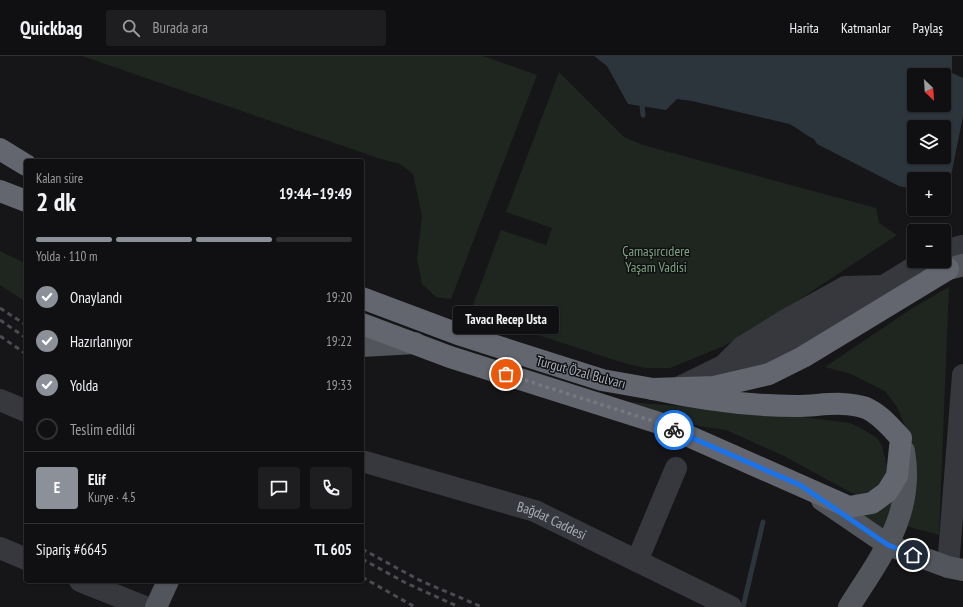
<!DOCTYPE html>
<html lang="tr">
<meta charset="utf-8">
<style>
body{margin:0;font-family:"PT Sans Narrow",sans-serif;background:#1e1e20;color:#f1f3f6;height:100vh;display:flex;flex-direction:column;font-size:15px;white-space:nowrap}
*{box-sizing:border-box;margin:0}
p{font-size:13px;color:#9c9d9f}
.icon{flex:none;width:22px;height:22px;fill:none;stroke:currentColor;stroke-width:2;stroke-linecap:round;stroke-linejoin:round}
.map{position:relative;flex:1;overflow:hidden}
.drawer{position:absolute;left:24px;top:103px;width:340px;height:424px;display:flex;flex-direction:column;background:#101012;border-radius:4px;box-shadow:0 1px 3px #0004,0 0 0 1px #303032}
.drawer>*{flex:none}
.needle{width:26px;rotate:155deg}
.buttons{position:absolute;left:907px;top:12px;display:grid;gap:8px}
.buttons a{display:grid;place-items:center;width:44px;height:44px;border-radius:4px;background:#101012;box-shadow:0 1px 3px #0004,0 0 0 1px #303032;font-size:20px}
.pin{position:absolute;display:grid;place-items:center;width:34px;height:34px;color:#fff;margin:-17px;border:2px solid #fff;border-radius:50%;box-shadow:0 1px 4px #0007}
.courier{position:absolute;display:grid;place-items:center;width:40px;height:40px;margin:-20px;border:3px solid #1a73e8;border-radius:50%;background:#fff;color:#222;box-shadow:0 1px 5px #0007}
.bubble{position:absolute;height:28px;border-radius:4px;background:#101012;box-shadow:0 1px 3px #0004,0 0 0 1px #303032;font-size:13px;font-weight:700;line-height:28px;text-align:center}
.summary em{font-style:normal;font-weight:700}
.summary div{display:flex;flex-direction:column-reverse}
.summary{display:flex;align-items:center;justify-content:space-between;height:68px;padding:0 12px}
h1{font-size:26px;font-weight:700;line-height:30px}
.bar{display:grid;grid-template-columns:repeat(4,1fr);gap:6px 4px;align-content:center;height:48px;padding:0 12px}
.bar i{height:5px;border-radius:3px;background:#303032}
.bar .current{background:#8c9099}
.bar p{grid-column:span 4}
.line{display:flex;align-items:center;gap:10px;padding:0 12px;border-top:1px solid #303032}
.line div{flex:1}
.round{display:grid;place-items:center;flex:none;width:42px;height:42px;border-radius:4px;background:#1e1e20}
ol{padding:0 12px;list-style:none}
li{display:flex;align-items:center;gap:12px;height:44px}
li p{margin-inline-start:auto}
li .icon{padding:4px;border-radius:50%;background:#8c9099;color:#fff;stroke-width:4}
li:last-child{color:#9c9d9f}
li i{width:22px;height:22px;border:2px solid #303032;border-radius:50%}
header{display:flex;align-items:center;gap:24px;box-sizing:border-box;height:56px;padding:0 20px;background:#101012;border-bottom:1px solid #303032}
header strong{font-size:19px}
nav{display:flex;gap:22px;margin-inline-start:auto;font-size:14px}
.search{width:280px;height:36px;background:#1e1e20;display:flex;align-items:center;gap:10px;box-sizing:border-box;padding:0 14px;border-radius:4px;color:#9c9d9f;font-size:15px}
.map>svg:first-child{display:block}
.green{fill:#1e261f}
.water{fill:#2c353c;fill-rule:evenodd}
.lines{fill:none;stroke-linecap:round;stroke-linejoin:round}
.stream{stroke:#2c353c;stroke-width:5}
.minor{stroke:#37383d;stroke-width:22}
.major{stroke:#53555c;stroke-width:22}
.highway{stroke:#63666e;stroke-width:22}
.rail{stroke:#4a4c52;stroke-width:3;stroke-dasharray:5 4;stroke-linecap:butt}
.done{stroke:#757880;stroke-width:4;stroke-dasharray:0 7.2}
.route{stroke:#1a73e8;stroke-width:5}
.labels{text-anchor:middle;stroke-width:3;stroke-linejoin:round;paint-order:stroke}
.park-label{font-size:14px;fill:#7fa381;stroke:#111113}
.street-label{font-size:14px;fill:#a8adb8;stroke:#111113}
</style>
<header>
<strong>Quickbag</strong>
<div class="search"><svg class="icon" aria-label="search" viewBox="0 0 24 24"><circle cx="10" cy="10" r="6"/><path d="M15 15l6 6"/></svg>Burada ara</div>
<nav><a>Harita</a><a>Katmanlar</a><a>Paylaş</a></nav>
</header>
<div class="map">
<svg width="963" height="551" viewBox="0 0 963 551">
<rect width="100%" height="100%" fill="#161618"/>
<!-- green -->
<g class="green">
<path d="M82,0H483L537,19L451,243L436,241L422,228L417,203L422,160L413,118L400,108L381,103Z"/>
<path d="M559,16L624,81L643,89L876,152L879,167L897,179L776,259L724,290L670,312H646L627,308L470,257L501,174L546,189L552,172L506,156Z"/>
<path d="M0,195L26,208V246L0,229Z"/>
<path d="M949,231L939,479L906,470L909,379L897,351L885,335L851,318L825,311L911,253Z"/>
<path d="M630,346L804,361L850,367L859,371L877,382L882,390L888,414L887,422L861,442L784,400L726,374L698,370L628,348Z"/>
<path d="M901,427L884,477L856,459Z"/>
</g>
<!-- water -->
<path class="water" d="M594,0H952V17L963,22V60L947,140H944V123H914V133L899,130L817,88L814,83C804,79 799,72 789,68L692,45L677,43L666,54L628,48L607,10ZM914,19H944V49H914ZM914,71H944V101H914Z"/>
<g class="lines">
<!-- stream -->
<g class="stream">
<path d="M642,50L643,59"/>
<path d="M743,551L763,466"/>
</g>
<!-- minor -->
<g class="minor">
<path d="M944,195L963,190"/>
<path d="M727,306L742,291L791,261L845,231L883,230"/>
<path d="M680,331L723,310L747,304L785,289L827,265L924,205"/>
<path d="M0,344L26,355"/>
<path id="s1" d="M362,405L535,455L731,551"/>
<path d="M0,492L26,503"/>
<path d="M637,505L676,412"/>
<path d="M948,511L963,319"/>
<path d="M80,525L145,551"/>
</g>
<!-- major -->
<g class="major">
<path d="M948,213L963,209"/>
<path d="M362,290L415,287"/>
<path d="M822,444L888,489L948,511L963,514"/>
<path d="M156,551L168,525"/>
<path d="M849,551C881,500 915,458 904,395"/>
</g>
<!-- highway -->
<g class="highway">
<path d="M0,93L26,109"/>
<path d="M0,135L26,145"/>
<path d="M362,242L458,278L602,324L653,333L714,331L769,318L803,301L948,213"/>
<path d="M362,268L450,301L659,367L849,451L872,447L887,436L897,420L901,382C891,372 880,358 866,352C843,344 819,350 796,350C749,350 699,343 653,333"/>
</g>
<!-- rail -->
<g class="rail">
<path d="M0,252L26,269"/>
<path d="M0,264L26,282"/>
<path d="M0,280L26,298"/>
<path d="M362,493L419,524L482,551"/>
<path d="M362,503L406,527L459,551"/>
<path d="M362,521L415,551"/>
</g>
</g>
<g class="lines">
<!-- done -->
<path class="done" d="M506,318L659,367L674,374"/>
<!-- route -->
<path class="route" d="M674,374L800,429L888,489L913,499"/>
</g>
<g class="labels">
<!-- park labels -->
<g class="park-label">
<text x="656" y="200">Çamaşırcıdere<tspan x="656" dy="16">Yaşam Vadisi</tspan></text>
</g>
<!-- street labels -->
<g class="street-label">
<text transform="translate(581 316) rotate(15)" y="5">Turgut Özal Bulvarı</text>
<text dy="5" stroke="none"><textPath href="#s1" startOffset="199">Bağdat Caddesi</textPath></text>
</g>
</g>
</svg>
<div class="buttons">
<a><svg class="needle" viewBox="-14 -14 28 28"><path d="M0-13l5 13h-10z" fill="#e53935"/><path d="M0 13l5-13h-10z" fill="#9c9d9f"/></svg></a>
<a><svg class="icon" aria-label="layers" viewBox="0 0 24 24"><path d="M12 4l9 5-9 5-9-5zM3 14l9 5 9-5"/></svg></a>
<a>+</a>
<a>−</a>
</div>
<div class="pin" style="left:506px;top:318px;background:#ea580c"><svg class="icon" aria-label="bag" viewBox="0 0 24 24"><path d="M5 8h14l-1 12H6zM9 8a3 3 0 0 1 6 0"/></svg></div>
<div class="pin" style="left:913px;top:499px;background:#1f2937"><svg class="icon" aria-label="home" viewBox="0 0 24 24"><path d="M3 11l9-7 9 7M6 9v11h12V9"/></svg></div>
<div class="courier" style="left:674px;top:374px"><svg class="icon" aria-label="bike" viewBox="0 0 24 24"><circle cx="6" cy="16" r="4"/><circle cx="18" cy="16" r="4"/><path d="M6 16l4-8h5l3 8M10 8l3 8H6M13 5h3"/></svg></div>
<div class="bubble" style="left:453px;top:250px;width:106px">Tavacı Recep Usta</div>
<section class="drawer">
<div class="summary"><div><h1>2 dk</h1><p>Kalan süre</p></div><em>19:44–19:49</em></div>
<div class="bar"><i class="current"></i><i class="current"></i><i class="current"></i><i></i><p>Yolda · 110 m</p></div>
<ol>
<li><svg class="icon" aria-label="check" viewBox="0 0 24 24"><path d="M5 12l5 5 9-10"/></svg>Onaylandı<p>19:20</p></li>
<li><svg class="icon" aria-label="check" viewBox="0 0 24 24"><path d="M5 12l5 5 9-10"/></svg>Hazırlanıyor<p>19:22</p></li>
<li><svg class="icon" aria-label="check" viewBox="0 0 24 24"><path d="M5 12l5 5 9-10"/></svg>Yolda<p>19:33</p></li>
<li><i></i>Teslim edildi</li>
</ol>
<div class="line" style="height:72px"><b class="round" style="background:#8c9099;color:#fff">E</b><div><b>Elif</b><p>Kurye · 4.5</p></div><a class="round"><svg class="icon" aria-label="chat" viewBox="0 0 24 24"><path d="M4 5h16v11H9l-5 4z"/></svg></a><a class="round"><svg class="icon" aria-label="phone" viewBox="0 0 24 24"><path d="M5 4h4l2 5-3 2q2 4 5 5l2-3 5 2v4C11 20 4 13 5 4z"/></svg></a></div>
<div class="line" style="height:52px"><div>Sipariş #6645</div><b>TL 605</b></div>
</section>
</div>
